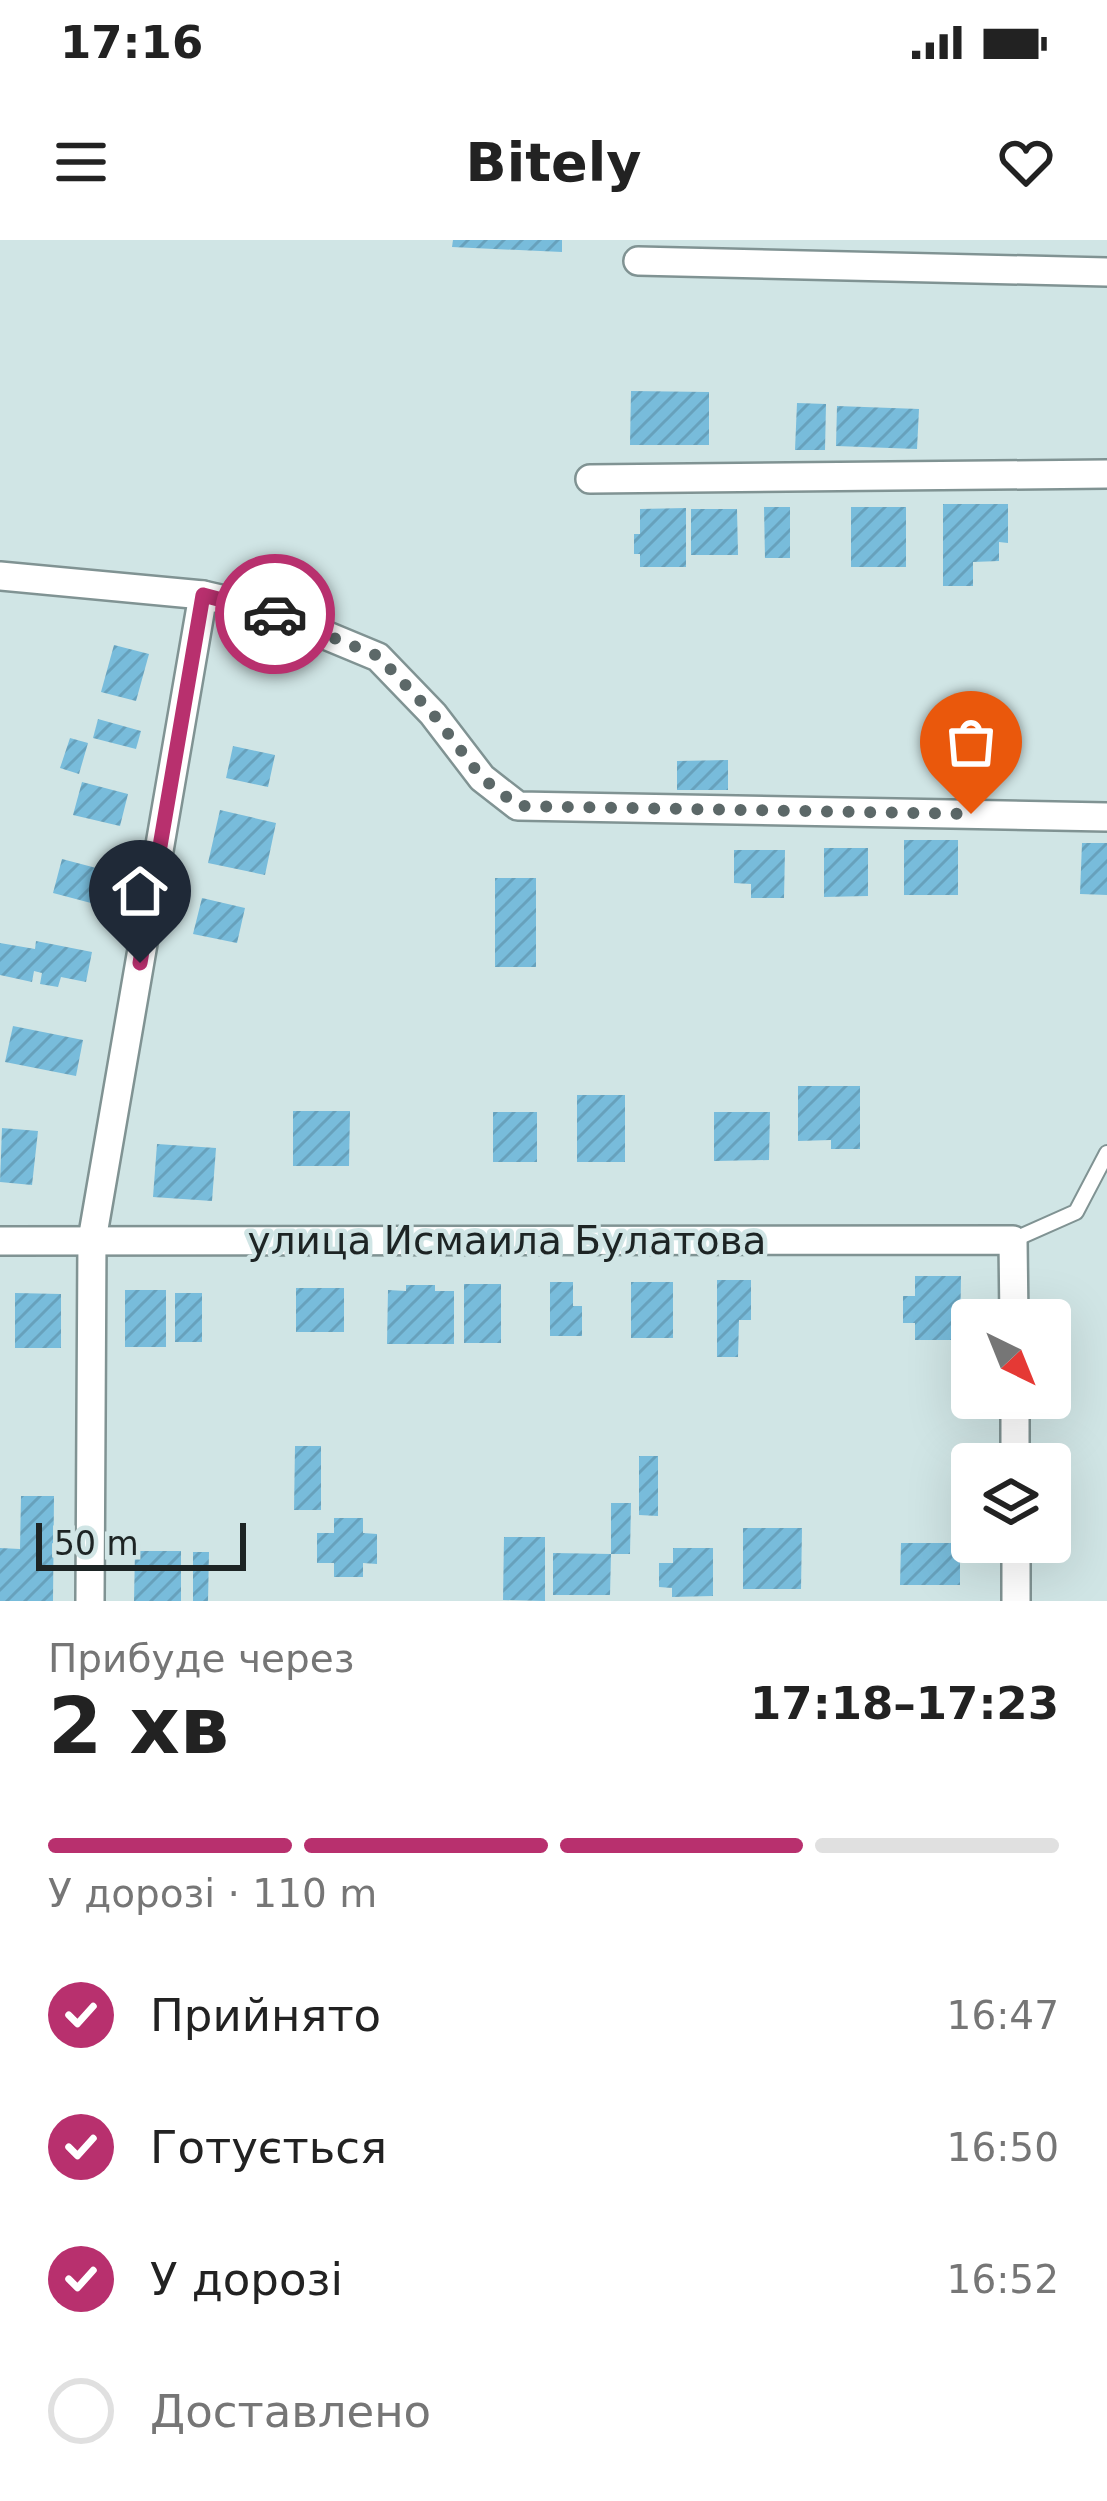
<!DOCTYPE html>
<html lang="uk">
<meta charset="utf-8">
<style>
body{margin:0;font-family:"DejaVu Sans",sans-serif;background:#f6f6f6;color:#222;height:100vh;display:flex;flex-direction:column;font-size:45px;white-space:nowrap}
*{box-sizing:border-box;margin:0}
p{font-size:39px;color:#767676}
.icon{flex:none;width:66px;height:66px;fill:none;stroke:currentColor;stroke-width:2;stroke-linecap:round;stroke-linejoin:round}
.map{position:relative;height:1361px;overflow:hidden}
.sheet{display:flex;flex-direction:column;background:#fff;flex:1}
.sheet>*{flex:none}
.needle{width:78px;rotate:137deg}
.buttons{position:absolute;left:951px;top:1059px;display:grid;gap:24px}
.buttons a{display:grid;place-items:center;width:120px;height:120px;border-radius:12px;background:#fff;box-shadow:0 12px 48px #0002;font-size:60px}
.scale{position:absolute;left:36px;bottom:30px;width:210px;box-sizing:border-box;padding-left:12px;border:6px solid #1d2424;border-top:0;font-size:33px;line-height:42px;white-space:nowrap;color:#1d2424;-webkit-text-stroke:9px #d0e5e5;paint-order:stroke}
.pin{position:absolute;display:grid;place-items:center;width:102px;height:102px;color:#fff;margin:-123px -51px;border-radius:50% 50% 50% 0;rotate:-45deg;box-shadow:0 0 12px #0007}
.pin .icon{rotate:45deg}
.courier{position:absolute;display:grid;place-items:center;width:120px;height:120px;margin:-60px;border:9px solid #b8306e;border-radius:50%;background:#fff;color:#222;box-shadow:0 3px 15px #0007}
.summary em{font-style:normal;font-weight:700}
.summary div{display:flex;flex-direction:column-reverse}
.summary{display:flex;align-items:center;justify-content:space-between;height:204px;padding:0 48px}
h1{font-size:78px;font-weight:700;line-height:90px}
.bar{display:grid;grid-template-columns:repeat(4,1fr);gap:18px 12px;align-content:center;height:144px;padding:0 48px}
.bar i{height:15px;border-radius:9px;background:#e0e0e0}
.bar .active{background:#b8306e}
.bar p{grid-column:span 4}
ol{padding:0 48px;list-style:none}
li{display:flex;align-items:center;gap:36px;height:132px}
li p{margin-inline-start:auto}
li .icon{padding:12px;border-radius:50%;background:#b8306e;color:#fff;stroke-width:4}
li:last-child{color:#767676}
li i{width:66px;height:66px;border:6px solid #e0e0e0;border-radius:50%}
.status{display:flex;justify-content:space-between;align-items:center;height:84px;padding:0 60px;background:#fff;direction:ltr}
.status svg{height:33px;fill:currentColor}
header{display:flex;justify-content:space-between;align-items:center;height:156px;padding:0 48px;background:#fff;font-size:54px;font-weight:700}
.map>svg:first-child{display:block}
.building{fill:url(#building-hatch)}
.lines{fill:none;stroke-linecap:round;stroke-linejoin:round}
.service-casing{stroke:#809393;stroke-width:18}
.minor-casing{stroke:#809393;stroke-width:32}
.service{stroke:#fff;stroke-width:14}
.minor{stroke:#fff;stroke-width:27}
.done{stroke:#5c6868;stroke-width:12;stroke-dasharray:0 21.6}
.route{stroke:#b8306e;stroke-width:15}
.labels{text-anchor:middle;stroke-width:9;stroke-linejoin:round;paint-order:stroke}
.street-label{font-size:39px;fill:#1d2424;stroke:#d0e5e5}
</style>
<div class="status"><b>17:16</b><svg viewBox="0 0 49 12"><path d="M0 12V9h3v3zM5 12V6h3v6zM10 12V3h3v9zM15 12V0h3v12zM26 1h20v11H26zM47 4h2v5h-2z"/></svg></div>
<header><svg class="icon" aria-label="menu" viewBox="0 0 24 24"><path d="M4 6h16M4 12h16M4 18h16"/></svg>Bitely<svg class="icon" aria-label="heart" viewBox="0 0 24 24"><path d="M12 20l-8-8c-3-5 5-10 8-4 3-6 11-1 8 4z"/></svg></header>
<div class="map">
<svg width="1107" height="1361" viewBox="0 0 1107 1361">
<defs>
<pattern id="building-hatch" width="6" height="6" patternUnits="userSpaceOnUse" patternTransform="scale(3)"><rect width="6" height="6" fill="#78bcdb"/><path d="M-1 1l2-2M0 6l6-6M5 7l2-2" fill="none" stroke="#67a1bc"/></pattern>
</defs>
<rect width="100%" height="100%" fill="#d0e5e5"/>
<!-- building -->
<g class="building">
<path d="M453,0H562V12L452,7Z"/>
<path d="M631,151L709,152V205H630Z"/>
<path d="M797,163L826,164L825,210H795Z"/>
<path d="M837,166L919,169L917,209L836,206Z"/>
<path d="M943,264H1008V303L999,302V321L973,322V346H943Z"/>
<path d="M764,267H790V318H765Z"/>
<rect x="851" y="267" width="55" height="60"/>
<path d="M686,268V327H640V314H634V294H640V269Z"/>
<path d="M691,269H737L738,315H691Z"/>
<path d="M114,405L149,414L136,461L101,452Z"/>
<path d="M98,479L141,491L136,509L93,498Z"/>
<path d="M70,498L88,503L79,534L60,528Z"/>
<path d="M233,506L275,515L268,547L226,538Z"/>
<path d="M728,520V550H677V521Z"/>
<path d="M82,542L128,554L120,586L73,575Z"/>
<path d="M220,570L276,583L265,635L208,623Z"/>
<rect x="904" y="600" width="54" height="55"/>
<path d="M1082,603H1107V655L1080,654Z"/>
<path d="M824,608H868V656L824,657Z"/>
<path d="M734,610H785L784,658H751V644L734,643Z"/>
<path d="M62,619L100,629L91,663L53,653Z"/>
<rect x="495" y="638" width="41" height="89"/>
<path d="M202,658L245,668L237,703L193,694Z"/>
<path d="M36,701L92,712L86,742L61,737L58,747L40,744L42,733L34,731L32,742L0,735V703L35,709Z"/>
<path d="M13,786L83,800L76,836L5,822Z"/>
<path d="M798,846H860V909H831V900L798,901Z"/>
<rect x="577" y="855" width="48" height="67"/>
<path d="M293,871H350L349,926H293Z"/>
<rect x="493" y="872" width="44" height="50"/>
<path d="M714,872H770L769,920L714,921Z"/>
<path d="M2,888L38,891L32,945L0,942Z"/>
<path d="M157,904L216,908L212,961L153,957Z"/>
<path d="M915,1036H961L960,1100H915V1083H903V1056H915Z"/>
<path d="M717,1040H751V1080H739L738,1117H717Z"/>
<path d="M550,1042H573V1066H582V1096H550Z"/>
<rect x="631" y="1042" width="42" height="56"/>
<rect x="464" y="1044" width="37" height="59"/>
<path d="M406,1045H435V1051H454V1104H387L388,1050L406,1051Z"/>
<rect x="296" y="1048" width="48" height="44"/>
<rect x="125" y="1050" width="41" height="57"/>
<path d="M15,1053L61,1054V1108H15Z"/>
<rect x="175" y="1053" width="27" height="49"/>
<path d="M295,1206H321V1270H294Z"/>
<path d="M639,1216H658V1276L639,1275Z"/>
<path d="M21,1256H54L53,1361H0V1308L20,1309Z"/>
<path d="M611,1263H631L630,1314H611Z"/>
<path d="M334,1278H363V1293L377,1294V1324L363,1323V1337H334V1323H317V1293H334Z"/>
<path d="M743,1288H802L801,1349H743Z"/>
<path d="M504,1297H545V1361L503,1360Z"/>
<path d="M901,1303H960V1345H900Z"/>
<path d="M673,1308H713V1356L672,1357V1348L659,1347V1323H673Z"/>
<path d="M135,1311H181V1361H134Z"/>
<path d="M193,1312H209L208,1361H193Z"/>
<path d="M553,1313L611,1314L610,1355H553Z"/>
</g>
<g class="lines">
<defs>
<path id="service" d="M1013,1000L1076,972L1107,913"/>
<g id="minor">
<path d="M638,21L1107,32"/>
<path d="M590,239L1107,234"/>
<path d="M0,336L203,355L260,368L378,417L433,474L482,538L518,566L1107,577"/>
<path d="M0,1001L1013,1000L1014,1080"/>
<path d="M1015,1158V1224"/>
<path d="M1016,1302V1361"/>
<path d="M90,1361L92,1000L203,355"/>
</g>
</defs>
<!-- service casing -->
<use href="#service" class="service-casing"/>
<!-- minor casing -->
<use href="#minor" class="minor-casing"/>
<!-- service -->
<use href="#service" class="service"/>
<!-- minor -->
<use href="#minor" class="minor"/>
</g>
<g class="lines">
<!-- done -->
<path class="done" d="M275,374L378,416L433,474L482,538L518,566L971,574"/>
<!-- route -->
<path class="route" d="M140,723L203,355L275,374"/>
</g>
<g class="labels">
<!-- street labels -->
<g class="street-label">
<text x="507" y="1014">улица Исмаила Булатова</text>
</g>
</g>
</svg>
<div class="buttons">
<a><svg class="needle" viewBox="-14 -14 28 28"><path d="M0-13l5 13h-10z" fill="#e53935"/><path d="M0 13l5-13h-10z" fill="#767676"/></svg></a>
<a><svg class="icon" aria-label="layers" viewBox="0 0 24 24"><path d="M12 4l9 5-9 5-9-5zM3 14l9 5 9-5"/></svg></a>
</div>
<div class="scale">50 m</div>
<div class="pin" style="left:971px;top:574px;background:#ea580c"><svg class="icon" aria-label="bag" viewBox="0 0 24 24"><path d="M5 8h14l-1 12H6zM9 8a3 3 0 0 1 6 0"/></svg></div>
<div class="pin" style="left:140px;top:723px;background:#1f2937"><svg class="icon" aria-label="home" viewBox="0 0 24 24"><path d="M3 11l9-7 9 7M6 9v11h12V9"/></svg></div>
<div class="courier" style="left:275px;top:374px"><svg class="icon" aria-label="car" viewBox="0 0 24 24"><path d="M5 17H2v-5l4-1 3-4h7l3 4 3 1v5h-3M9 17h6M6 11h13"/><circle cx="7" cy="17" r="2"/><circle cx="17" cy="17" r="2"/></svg></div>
</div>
<section class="sheet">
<div class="summary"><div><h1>2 хв</h1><p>Прибуде через</p></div><em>17:18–17:23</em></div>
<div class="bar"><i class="active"></i><i class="active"></i><i class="active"></i><i></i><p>У дорозі · 110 m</p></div>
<ol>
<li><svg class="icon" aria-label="check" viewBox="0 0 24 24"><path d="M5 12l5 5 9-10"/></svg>Прийнято<p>16:47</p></li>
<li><svg class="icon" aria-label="check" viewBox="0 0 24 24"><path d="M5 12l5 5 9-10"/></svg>Готується<p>16:50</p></li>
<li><svg class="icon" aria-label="check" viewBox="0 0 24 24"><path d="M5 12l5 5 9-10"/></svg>У дорозі<p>16:52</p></li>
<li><i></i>Доставлено</li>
</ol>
</section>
